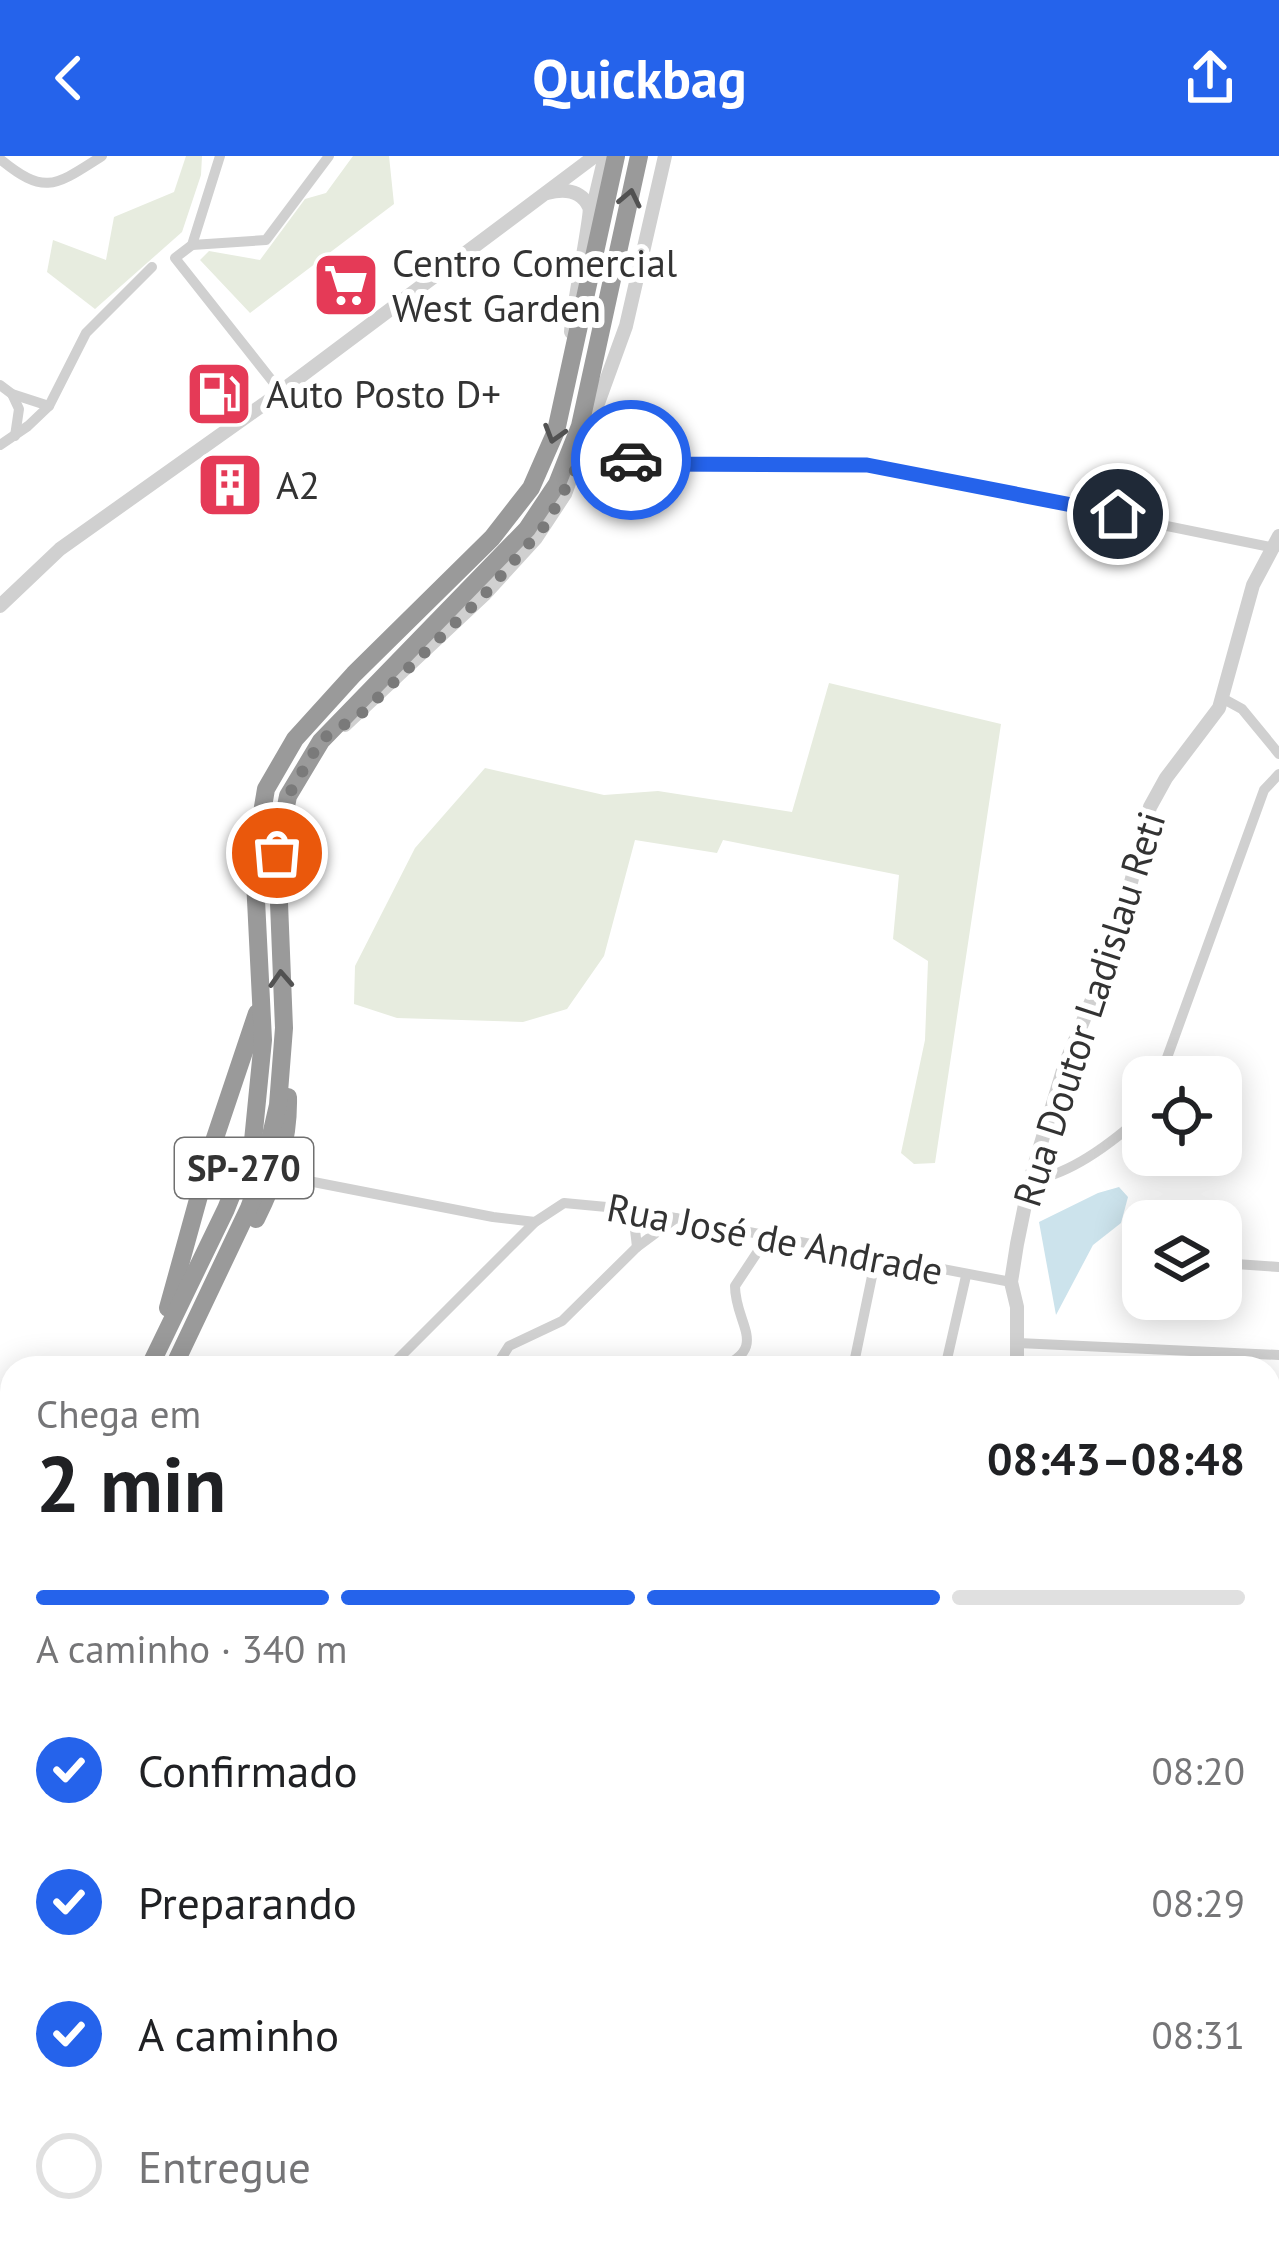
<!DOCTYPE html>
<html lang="pt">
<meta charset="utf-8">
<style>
body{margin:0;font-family:"PT Sans",sans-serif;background:#f6f6f6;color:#202124;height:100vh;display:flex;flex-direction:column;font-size:45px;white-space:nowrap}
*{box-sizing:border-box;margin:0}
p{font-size:39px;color:#757577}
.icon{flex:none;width:66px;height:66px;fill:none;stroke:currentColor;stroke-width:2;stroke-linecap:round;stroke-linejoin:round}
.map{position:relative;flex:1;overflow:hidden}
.sheet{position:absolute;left:0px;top:1200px;width:1281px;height:903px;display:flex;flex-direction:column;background:#fff;border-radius:36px 36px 0 0;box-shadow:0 6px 30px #0003}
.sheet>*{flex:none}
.tools{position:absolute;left:1122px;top:900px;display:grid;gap:24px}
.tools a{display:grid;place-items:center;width:120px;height:120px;border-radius:24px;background:#fff;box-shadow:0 6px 30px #0003;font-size:60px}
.pin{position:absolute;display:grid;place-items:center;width:102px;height:102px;color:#fff;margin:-51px;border:6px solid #fff;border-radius:50%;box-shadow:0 3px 12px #0007}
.courier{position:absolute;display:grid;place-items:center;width:120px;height:120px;margin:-60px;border:9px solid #2563eb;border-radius:50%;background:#fff;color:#222;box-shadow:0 3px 15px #0007}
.summary em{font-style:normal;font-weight:700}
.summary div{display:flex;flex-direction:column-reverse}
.summary{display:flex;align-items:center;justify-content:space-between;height:204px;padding:0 36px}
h1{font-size:78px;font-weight:700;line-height:90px}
.bar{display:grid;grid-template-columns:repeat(4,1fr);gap:18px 12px;align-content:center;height:144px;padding:0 36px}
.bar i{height:15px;border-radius:9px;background:#e0e0e0}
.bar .current{background:#2563eb}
.bar p{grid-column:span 4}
ol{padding:0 36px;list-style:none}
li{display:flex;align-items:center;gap:36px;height:132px}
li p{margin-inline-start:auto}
li .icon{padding:12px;border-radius:50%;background:#2563eb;color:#fff;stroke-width:4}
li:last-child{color:#757577}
li i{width:66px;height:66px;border:6px solid #e0e0e0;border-radius:50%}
header{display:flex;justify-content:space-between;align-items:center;height:156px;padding:0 36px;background:#2563eb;color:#fff;font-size:54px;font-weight:700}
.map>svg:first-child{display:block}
.green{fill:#e7ecdf}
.water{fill:#cce3ec}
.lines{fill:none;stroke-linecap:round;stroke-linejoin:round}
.minor{stroke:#d0d0d0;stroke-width:10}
.tertiary{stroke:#d0d0d0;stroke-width:14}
.motorway{stroke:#9a9a9a;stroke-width:18}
.oneway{stroke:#525252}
.done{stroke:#7a7a7a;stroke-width:12;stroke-dasharray:0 21.6}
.route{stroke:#2563eb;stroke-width:15}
.labels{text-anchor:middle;stroke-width:12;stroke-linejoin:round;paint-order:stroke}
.shield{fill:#fff;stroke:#707070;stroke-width:3}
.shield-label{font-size:36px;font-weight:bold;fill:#333}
.poi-label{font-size:39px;fill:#333;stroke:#fff;text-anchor:start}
.street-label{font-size:39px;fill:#333;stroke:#fff}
</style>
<header><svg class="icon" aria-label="back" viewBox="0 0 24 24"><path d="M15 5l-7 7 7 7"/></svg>Quickbag<svg class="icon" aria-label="share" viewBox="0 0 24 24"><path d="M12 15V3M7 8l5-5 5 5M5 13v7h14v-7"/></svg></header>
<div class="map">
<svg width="1279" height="2101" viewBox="0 0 1279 2101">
<rect width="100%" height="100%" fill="#fff"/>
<!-- green -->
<g class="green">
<path d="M186,0H202L201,19L182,76L95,153L47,116L53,84L106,104L114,61L174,36Z"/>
<path d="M353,0H389L394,48L250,157L200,104L209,95L260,104L305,43L326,37Z"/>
<path d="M829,527L1001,568L935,1007L914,1008L901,997L925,884L928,805L893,783L899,719L723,684L717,697L635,684L604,800L567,853L523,866L397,862L354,848L355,810L415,692L485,612L604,639L658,635L792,656Z"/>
</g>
<!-- water -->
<path class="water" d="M1119,1031L1128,1041L1121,1067L1093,1089L1056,1159L1039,1066L1098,1037Z"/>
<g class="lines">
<!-- minor -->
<g class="minor">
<path d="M220,0L192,89L175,102L281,236"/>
<path d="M0,3C45,40 55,30 102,0"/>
<path d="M192,89L266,84L329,0"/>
<path d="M0,229L12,238L49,250"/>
<path d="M12,238L19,253L15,280"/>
<path d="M0,289L28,270L49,250L86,177L152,111"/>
<path d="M581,303L598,298L656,308L867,309L1275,392"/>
<path d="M1222,542L1242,553L1279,598"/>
<path d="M1160,921L1264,634L1279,618"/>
<path d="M279,1009L293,1022L493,1061L535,1066"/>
<path d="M1030,1024C1069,1020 1114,985 1143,959"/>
<path d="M628,1053L634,1065L637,1091L676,1062"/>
<path d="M1221,1107L1279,1111"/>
<path d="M1018,1187L1279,1199"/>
<path d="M389,1212L535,1066L564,1047L628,1053L1011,1126"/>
<path d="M495,1212L509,1190L562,1165L637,1091"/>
<path d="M718,1212C771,1192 735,1169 735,1130L768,1080"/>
<path d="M853,1212L876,1101"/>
<path d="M945,1212L966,1120"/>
<path d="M1269,1366L1279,1370"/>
<path d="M1269,1613L1279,1614"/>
<path d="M728,2097L756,2101"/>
<path d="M950,2101H1002"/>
</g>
<!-- tertiary -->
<g class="tertiary">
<path d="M547,37C562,33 581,33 589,51C592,58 572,155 571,176"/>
<path d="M591,59L605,0"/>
<path d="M0,450L60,393L264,248L595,0"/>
<path d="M345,569L484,439L536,382L565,338L626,170L665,0"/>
<path d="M1017,1212V1151L1011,1126L1017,1088L1030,1024L1064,911L1116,786L1150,651L1166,622L1219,552L1253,429L1279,380"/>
<path d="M726,2101L732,2091"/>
</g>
<!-- motorway -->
<g class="motorway">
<path d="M256,1063C276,1023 289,986 288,941"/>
<path d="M168,1152L215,982L257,857"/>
<path d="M149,1212L226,1053L253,985L263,884L254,704L266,633L295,583L354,518L492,382L531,332L556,275L616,0"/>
<path d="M173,1212L249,1052L263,1014L278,949L284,872L277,697L288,640L321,585L527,373L557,328L580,270L639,0"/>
<path d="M0,1560L12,1512"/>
<path d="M0,1723V1866"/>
<path d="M0,2002L12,1924"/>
</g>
</g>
<!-- one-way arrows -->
<defs><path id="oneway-chevron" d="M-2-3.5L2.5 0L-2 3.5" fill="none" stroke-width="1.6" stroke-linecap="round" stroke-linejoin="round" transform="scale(3)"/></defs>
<g class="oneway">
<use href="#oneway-chevron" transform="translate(630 42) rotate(-78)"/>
<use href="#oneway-chevron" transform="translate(554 278) rotate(107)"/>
<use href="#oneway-chevron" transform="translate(281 823) rotate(-93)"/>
</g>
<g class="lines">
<!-- done -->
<path class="done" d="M277,697L288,640L321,584L363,556L484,439L547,367L581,303L598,298L631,304"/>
<!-- route -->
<path class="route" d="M631,304L656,308L867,309L1118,358"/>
</g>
<!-- icons -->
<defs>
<symbol id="supermarket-square" viewBox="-11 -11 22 22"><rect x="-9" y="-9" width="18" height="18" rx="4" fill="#e53a57" stroke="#fff"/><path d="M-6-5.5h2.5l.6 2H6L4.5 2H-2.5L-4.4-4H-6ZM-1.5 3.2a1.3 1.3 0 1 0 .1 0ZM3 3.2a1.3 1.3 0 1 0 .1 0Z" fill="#fff"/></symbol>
<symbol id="fuel-square" viewBox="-11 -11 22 22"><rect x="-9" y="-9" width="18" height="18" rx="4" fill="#e53a57" stroke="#fff"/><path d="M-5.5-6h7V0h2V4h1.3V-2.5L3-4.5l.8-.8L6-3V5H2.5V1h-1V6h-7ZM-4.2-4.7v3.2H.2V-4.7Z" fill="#fff"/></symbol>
<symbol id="building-square" viewBox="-11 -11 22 22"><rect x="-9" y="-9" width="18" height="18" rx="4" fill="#e53a57" stroke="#fff"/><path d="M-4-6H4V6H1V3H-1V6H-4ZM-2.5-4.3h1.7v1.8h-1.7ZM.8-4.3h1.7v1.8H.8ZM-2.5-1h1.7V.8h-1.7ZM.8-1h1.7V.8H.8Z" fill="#fff"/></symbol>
</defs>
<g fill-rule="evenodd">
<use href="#supermarket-square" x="308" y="91" width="76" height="76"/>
<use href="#fuel-square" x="181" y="200" width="76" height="76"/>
<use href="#building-square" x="192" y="291" width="76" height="76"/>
</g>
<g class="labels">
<!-- shield labels -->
<rect class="shield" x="175" y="982" width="138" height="60" rx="9"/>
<g class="shield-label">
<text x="244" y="1025">SP-270</text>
</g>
<!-- poi labels -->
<g class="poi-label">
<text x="392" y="121">Centro Comercial<tspan x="392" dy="45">West Garden</tspan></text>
<text x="266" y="252">Auto Posto D+</text>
<text x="276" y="343">A2</text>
</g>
<!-- street labels -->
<g class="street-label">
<text transform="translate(1089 853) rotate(-72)" y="14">Rua Doutor Ladislau Reti</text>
<text transform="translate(775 1083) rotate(11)" y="14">Rua José de Andrade</text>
</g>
</g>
</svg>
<div class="tools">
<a><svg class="icon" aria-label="locate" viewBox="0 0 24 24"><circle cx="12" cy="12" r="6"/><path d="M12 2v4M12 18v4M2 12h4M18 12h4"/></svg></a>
<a><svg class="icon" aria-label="layers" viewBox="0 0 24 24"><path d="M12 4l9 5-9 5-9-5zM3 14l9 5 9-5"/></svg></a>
</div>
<div class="pin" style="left:277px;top:697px;background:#ea580c"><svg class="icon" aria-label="bag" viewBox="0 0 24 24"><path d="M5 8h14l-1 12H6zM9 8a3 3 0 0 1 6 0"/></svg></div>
<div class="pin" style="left:1118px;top:358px;background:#1f2937"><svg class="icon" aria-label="home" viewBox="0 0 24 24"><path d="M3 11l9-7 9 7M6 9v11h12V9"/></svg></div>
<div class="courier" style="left:631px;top:304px"><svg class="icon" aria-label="car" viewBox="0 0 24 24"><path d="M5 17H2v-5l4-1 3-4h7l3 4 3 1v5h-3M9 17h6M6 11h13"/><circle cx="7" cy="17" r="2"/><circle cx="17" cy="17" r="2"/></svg></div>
<section class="sheet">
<div class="summary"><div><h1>2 min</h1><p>Chega em</p></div><em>08:43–08:48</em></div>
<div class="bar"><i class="current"></i><i class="current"></i><i class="current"></i><i></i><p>A caminho · 340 m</p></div>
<ol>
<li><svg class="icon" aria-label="check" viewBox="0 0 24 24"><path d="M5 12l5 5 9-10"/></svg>Confirmado<p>08:20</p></li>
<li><svg class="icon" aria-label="check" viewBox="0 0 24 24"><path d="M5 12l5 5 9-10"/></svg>Preparando<p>08:29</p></li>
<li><svg class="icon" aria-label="check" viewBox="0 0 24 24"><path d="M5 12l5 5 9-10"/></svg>A caminho<p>08:31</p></li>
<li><i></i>Entregue</li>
</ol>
</section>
</div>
